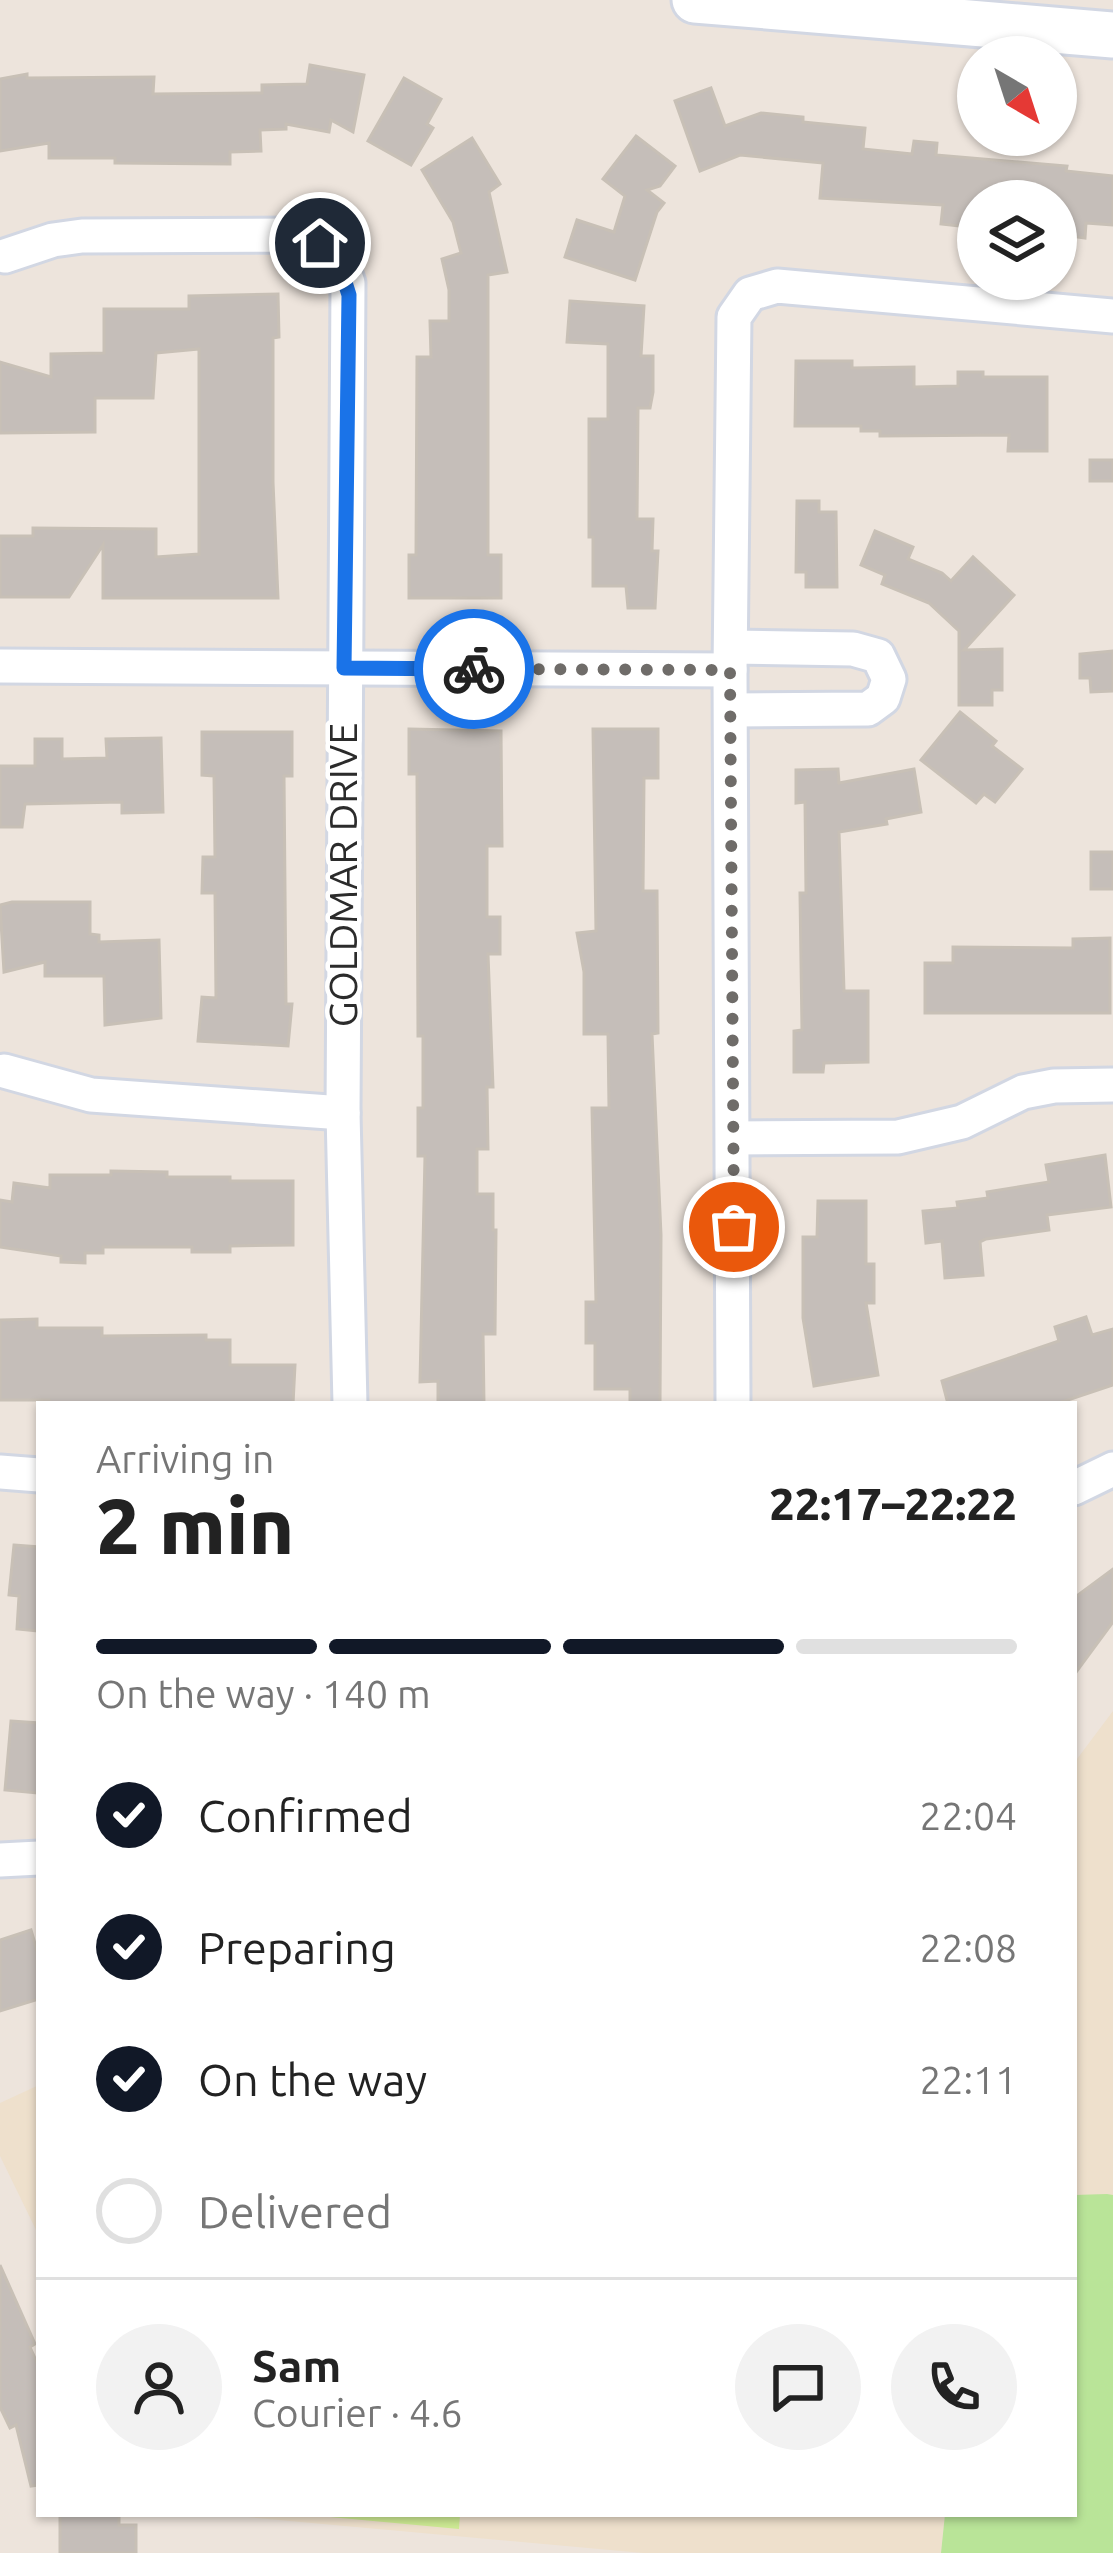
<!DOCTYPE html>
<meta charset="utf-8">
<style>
body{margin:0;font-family:Ubuntu,sans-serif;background:#f2f2f2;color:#222;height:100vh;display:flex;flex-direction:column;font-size:45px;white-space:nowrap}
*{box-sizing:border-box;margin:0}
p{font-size:39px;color:#767676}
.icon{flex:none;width:66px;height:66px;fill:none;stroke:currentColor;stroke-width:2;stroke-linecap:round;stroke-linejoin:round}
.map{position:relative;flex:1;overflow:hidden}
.sheet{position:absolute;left:36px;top:1401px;width:1041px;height:1116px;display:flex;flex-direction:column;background:#fff;border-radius:0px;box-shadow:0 3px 9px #0004}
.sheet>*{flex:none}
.needle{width:78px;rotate:141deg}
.buttons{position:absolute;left:957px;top:36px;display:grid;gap:24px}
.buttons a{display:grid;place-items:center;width:120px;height:120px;border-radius:50%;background:#fff;box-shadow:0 3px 9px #0004;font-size:60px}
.pin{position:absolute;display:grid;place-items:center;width:102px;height:102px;color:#fff;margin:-51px;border:6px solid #fff;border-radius:50%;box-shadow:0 3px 12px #0007}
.courier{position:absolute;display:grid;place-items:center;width:120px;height:120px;margin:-60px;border:9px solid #1a73e8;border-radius:50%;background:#fff;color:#222;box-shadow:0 3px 15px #0007}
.summary em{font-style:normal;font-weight:800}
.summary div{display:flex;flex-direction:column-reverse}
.summary{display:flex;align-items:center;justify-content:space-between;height:204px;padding:0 60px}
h1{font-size:78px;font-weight:800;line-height:90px}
.bar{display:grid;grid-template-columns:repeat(4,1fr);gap:18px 12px;align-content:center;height:144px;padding:0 60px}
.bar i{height:15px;border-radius:9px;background:#e0e0e0}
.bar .selected{background:#111827}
.bar p{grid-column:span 4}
.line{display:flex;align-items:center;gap:30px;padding:0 60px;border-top:3px solid #e0e0e0}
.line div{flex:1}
.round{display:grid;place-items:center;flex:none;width:126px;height:126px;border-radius:63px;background:#f2f2f2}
ol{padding:0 60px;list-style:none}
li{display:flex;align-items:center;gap:36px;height:132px}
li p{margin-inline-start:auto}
li .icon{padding:12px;border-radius:50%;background:#111827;color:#fff;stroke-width:4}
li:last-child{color:#767676}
li i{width:66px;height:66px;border:6px solid #e0e0e0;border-radius:50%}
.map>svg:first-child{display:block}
.education{fill:#eee0cc}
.green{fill:#b9e498}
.pitch{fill:#ceeb94}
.building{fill:#c5beb9;stroke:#c8c0b6;stroke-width:3}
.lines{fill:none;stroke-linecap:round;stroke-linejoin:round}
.minor-casing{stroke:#d2d7e3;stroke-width:39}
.secondary-casing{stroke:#d2d7e3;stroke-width:51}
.minor{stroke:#fff;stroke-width:33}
.secondary{stroke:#fff;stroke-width:45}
.done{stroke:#6f6c69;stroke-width:12;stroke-dasharray:0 21.6}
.route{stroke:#1a73e8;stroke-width:15}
.labels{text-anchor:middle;stroke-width:9;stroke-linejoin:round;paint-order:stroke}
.street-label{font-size:39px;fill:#2b2b2b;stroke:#fff}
</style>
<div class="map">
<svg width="1113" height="2553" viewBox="0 0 1113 2553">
<rect width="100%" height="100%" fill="#ede4dc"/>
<!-- education -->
<g class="education">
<path d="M1113,1711V2198L1074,2195V1763Z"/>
<path d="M39,2085V2236L0,2156V2103Z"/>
<path d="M214,2514H945L941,2553H643Z"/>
</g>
<!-- green -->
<path class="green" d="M1107,2194L1113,2195V2553H941L945,2514H1074V2195Z"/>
<!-- pitch -->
<path class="pitch" d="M298,2514H460L459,2529Z"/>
<!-- building -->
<g class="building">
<path d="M310,65L364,75L353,132L331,120L329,132L286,124V129L260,130L261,151L230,152V164L115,163V158H49V143L0,151V79L27,74V78L154,77L153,94L262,93V85L307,84Z"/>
<path d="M404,78L441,99L427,124L433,128L411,165L368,141Z"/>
<path d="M711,88L725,126L761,113L803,117V122L865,128L863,149L912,154L914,141L937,143L936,155L1067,166L1066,171L1113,176V225L1086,223L1085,238L1056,234V201H978V211H970L969,227L941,224L943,205L820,198L823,163L740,155L700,171L675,101Z"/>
<path d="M636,136L675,166L660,186L647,190L664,203L657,212L635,280L565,257L577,220L614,232L625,196L603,179Z"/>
<path d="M472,138L500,184L489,192L507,272L488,275V555H501V598H409V555H416L417,357H431L430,321H449V290L442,259L461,253L453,222L422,170Z"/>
<path d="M278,294L279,337L273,338V482L278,598H103V545L69,597H0V536H33V528L156,529V557L199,554V349L156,353L153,398H95V432L0,433V362L51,377V354L104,353V309H189V296Z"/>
<path d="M570,301L644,306L641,356H653V392L650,408H638L637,519H653L652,551H658L655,608H628L626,586H593V537H589V419H608V344L567,342Z"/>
<path d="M796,361H852V368L914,367V387L958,386V372H983V377H1047V451H1008L1009,435L880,436V431H861V426H795Z"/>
<rect x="1090" y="460" width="23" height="21"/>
<path d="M797,501H819V512H836L837,587H806V572H796Z"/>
<path d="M875,531L913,547L908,559L942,573L951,581L973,557L1014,595L964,650L1002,649V690H992V705H959V631L929,603L882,584L885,575L861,565Z"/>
<path d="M1113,651V691L1091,692L1090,678H1080V654Z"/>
<path d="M960,712L996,741L992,746L1022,769L995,802L984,794L976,803L921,760Z"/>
<path d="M409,729L501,731L502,846H487V917H500V954H488L493,1087H487L488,1149H477V1194H493V1230H496L495,1334H483L484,1404H438V1381L420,1382L425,1156H418V1108H423V1036H418L417,774H409Z"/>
<path d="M593,729H658V778H644L643,891H657L658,1033L652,1034L661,1235L660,1404H630V1389H595V1343H586V1302H596L592,1108H609L608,1034H584V972L577,933L596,931Z"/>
<path d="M202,732H292V776H284L286,1004H292L288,1046L198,1041L202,997L216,998L215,893H202L203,857H215L214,776L202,775Z"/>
<path d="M161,738L163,812L122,813V802L25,804L22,827H0V766H35V739H62V759L107,758L106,739Z"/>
<path d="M838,769L839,783L914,769L921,812L886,819L887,824L839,832L844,991H868V1062L824,1063L823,1072H794V1031L802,1030L800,893H806L805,802L796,803V770Z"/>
<rect x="1091" y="852" width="22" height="37"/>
<path d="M12,902H90V934L99,935V942L159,940L161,1018L105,1025L104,976H45V962L4,972L0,905Z"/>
<path d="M1110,938V1013H925V963H953V947L1073,948V939Z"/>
<path d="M1105,1155L1111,1207L1047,1215L1049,1230L986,1239L980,1242L983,1275L945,1278L942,1241L926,1243L923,1211L958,1208L957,1202L988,1198L987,1192L1049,1182L1046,1165Z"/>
<path d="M111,1171L167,1172V1177H230V1181H293V1245L230,1246V1252H192V1247H103V1253H85V1263L61,1262V1256L0,1247V1200L12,1202L14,1183L50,1188V1175H111Z"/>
<path d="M818,1201H866V1264H874V1303H866L878,1375L814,1386L803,1318V1237H817Z"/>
<path d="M1086,1317L1092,1335L1113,1329V1385L1056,1404H948L942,1381L1059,1341L1055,1327Z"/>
<path d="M37,1319V1328H102V1336L206,1335V1340H230V1365H295L293,1404H49V1400H0V1320Z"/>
<path d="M14,1545L39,1547V1631L17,1629L19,1596L9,1595Z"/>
<path d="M1113,1569V1622L1074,1675V1598Z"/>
<path d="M11,1721L39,1723V1793L5,1790Z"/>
<path d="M31,1930L39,1957V1999L0,2011V1940Z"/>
<path d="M0,2265L35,2344L30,2347L39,2367V2485L31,2486L16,2425L10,2428L0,2407Z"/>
<path d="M60,2514H119V2525H136V2553H60Z"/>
</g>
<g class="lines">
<defs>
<g id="minor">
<path d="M5,256L53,240L82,236L293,235C322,240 339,254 348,283L343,1113L350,1404"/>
<path d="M0,666L730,670"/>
<path d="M731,710L868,709L883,698L889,679L878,656L853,649L731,647"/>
<path d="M4,1071L91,1095L343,1113"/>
<path d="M734,1138L898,1137L962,1122L1023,1092L1054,1086L1113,1085"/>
<path d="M733,1404L730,670L734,317L750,294L777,286L1113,316"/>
<path d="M0,1472L39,1475"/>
<path d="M1074,1488L1113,1469"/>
<path d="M0,1860L39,1858"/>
</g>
<path id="secondary" d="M695,0L1113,35"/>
</defs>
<!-- minor casing -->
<use href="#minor" class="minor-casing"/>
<!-- secondary casing -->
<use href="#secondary" class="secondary-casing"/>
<!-- minor -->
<use href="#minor" class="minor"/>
<!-- secondary -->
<use href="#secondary" class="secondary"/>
</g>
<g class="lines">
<!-- done -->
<path class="done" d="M474,669L730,670L734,1227"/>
<!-- route -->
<path class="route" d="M320,243L338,260L349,295L344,668L474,669"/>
</g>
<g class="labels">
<!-- street labels -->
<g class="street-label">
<text transform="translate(343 875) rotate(-90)" y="14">GOLDMAR DRIVE</text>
</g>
</g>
</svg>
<div class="buttons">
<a><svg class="needle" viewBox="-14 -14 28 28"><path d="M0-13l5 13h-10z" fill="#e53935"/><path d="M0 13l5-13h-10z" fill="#767676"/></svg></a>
<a><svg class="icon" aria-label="layers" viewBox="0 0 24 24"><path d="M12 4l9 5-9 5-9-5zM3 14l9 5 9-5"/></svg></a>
</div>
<div class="pin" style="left:734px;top:1227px;background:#ea580c"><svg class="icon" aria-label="bag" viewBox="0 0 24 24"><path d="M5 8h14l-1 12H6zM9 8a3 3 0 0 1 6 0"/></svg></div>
<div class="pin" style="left:320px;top:243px;background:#1f2937"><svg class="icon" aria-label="home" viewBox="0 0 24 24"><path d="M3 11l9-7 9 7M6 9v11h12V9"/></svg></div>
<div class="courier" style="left:474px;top:669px"><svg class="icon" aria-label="bike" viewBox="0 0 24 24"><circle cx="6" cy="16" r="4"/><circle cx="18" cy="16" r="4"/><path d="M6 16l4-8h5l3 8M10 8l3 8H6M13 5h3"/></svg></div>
<section class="sheet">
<div class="summary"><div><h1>2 min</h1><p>Arriving in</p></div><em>22:17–22:22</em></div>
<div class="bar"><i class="selected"></i><i class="selected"></i><i class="selected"></i><i></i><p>On the way · 140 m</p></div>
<ol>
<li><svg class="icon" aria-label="check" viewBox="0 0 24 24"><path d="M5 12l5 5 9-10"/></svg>Confirmed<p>22:04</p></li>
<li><svg class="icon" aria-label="check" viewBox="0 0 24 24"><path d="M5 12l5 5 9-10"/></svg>Preparing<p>22:08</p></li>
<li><svg class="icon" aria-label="check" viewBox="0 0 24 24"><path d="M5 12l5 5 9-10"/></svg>On the way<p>22:11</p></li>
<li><i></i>Delivered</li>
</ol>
<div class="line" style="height:216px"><a class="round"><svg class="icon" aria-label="person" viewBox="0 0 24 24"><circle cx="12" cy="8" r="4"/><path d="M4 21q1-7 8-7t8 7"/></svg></a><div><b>Sam</b><p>Courier · 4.6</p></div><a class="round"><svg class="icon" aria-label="chat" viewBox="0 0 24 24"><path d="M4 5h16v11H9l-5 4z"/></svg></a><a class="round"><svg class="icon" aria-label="phone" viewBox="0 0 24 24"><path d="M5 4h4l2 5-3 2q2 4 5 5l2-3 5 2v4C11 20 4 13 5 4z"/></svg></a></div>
</section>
</div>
